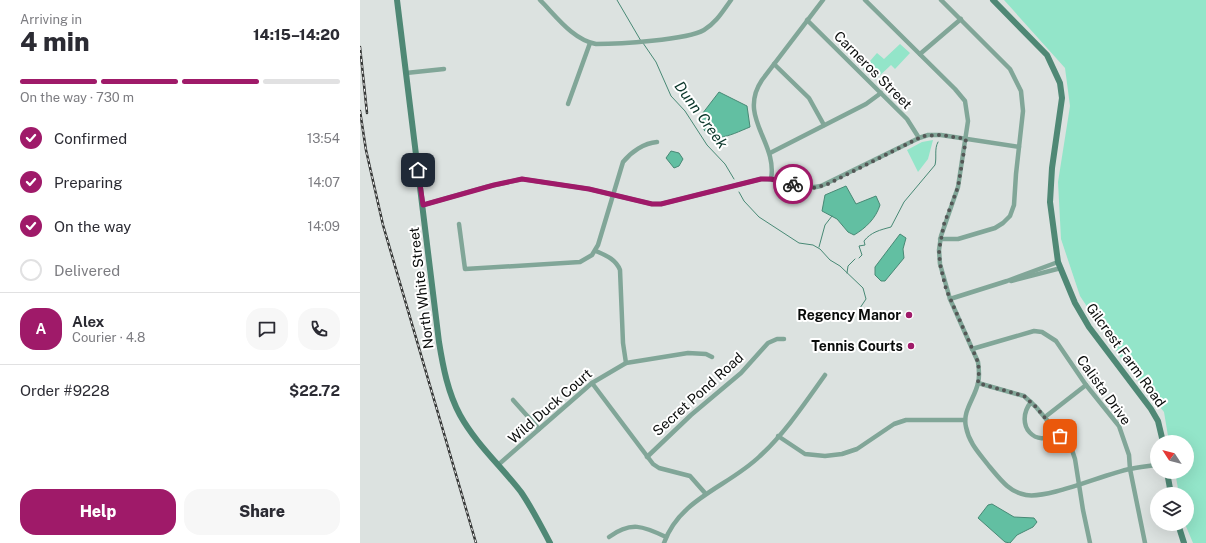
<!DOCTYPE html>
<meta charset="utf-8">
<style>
body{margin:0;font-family:"Public Sans",sans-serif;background:#f7f7f7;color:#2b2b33;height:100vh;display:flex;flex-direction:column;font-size:15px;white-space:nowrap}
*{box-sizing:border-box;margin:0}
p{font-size:13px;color:#7c7c81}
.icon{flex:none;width:22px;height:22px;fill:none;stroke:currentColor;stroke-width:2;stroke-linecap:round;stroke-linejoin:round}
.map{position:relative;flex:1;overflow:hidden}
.sheet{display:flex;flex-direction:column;background:#fff;width:360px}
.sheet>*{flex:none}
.needle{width:26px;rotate:306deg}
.controls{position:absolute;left:790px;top:435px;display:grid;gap:8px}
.controls a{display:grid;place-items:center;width:44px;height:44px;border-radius:50%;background:#fff;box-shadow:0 4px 16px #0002;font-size:20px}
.pin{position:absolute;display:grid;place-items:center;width:34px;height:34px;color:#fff;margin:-17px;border-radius:8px;box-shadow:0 2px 6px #0006}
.courier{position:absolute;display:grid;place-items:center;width:40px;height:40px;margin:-20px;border:3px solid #9f1a69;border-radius:50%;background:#fff;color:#222;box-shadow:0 1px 5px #0007}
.overview em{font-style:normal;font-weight:800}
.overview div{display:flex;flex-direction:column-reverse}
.overview{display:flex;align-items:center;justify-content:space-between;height:68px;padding:0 20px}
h1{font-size:26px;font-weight:800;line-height:30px}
.bar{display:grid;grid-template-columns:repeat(4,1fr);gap:6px 4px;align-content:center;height:48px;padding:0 20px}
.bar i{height:5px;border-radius:3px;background:#e1e1e2}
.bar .current{background:#9f1a69}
.bar p{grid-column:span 4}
.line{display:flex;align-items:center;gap:10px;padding:0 20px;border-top:1px solid #e1e1e2}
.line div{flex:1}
.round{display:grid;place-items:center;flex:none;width:42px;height:42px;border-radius:16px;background:#f7f7f7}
ol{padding:0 20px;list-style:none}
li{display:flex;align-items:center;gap:12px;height:44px}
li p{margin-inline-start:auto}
li .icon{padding:4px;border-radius:50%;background:#9f1a69;color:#fff;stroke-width:4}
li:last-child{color:#7c7c81}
li i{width:22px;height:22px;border:2px solid #e1e1e2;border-radius:50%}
.button{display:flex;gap:8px;margin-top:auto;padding:8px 20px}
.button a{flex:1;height:46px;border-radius:16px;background:#9f1a69;color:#fff;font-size:16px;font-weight:800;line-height:46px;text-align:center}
.button a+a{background:#f7f7f7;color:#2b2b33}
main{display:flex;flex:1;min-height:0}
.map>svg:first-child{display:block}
.green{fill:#93e5c9}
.water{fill:#62bfa2;stroke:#488975}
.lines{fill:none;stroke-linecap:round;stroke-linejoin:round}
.stream{stroke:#488975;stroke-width:1}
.street{stroke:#81a698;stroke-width:4.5}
.secondary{stroke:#4f8875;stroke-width:6}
.rail-casing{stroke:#353736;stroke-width:2.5}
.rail{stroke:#fff;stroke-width:1;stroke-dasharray:3;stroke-linecap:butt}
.done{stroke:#545756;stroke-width:4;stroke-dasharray:0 7.2}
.route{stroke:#9f1a69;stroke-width:5}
.poi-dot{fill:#9f1a69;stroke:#fff;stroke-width:1.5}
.labels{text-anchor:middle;stroke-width:4;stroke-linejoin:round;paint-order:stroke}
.street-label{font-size:14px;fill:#0a0c0b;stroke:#fff}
.poi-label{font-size:14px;font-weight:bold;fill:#0a0c0b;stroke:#fff;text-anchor:end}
.water-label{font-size:15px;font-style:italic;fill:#093529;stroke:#fff}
</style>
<main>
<section class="sheet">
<div class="overview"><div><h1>4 min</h1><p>Arriving in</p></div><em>14:15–14:20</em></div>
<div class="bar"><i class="current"></i><i class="current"></i><i class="current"></i><i></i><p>On the way · 730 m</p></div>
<ol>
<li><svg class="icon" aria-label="check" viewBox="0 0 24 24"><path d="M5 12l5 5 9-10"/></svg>Confirmed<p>13:54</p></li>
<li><svg class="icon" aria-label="check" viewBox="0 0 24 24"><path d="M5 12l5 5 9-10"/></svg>Preparing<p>14:07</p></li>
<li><svg class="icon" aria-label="check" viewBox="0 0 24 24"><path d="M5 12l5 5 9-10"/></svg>On the way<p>14:09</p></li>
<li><i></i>Delivered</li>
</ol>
<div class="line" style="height:72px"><b class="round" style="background:#9f1a69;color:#fff">A</b><div><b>Alex</b><p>Courier · 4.8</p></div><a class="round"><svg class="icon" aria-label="chat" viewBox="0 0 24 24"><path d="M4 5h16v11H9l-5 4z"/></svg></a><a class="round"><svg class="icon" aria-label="phone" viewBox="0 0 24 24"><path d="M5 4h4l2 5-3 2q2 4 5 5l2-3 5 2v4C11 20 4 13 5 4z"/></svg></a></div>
<div class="line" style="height:52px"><div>Order #9228</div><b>$22.72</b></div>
<div class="button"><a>Help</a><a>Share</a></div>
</section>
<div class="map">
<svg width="846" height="543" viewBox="0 0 846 543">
<rect width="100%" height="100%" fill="#dce2e0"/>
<!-- green -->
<g class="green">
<path d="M644,0H846V543H833L825,524H827V494H819L815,472H827V442H809L804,412L763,361L720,296L701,239L698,182L710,106L705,68Z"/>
<path d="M540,44L550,53L535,69L531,65L515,80L503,69L517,53L524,59Z"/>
<path d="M573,140L568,159L558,172L547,150L562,142Z"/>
</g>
<!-- water -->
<g class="water">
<path d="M359,92L387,106L390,127C370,135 347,149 339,118Z"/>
<path d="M311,151L319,153L323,159L319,166L314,168L306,158Z"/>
<path d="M486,186L496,204L516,196L520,205C516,218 506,228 494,235L488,232L477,219L462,211L465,195Z"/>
<path d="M540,234L546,238L543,249L544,258L525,281H521L515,275V267Z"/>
<path d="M632,504L654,517L674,518L677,522L673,527L657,535L650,543L645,542L618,518L628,505Z"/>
</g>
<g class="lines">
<!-- stream -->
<g class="stream">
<path d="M257,0L281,41"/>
<path d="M283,43L296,62L311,96L325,111L347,145L365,164L374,179"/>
<path d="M379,192L384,201L399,217L439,243L453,245L460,249L470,260L480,266L503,288L506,299L500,308"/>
<path d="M459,247L465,225L472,216"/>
<path d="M499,258L502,255L499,246L505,245L504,241C511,232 520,230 531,227L544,202L575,165C577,157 574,149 578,142"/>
<path d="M487,273L488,266L495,259"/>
</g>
<!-- street -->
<g class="street">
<path d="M180,0C196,16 213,40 236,44C258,44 327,40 344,30C356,23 363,11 371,0"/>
<path d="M505,0L595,89L605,101L608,121L598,187L581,236L579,250L580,264L590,299L618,362C619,369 620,376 618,383C615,398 602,411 606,427C609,443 619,453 629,466C640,479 649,492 666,495C689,499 744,474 770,469C779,467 788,466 797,465"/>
<path d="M447,20L547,119L559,138"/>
<path d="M560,54L601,19"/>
<path d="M414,64L449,98L464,125"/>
<path d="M46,73L84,69"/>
<path d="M208,104L230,43"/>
<path d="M410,153L506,104L521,93"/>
<path d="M411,179C418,142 377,117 402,80L463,0"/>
<path d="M63,205L126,187L162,179L229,189L292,204H301L401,179C421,178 441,191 461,186L559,138L568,135H581L659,147"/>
<path d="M99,224L105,269L220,262L232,255L238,245L263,162C271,152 284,143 297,142"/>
<path d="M580,239H598L635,228L643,223L650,216L654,205L656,174L663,111L661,91L650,69L581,0"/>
<path d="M236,251C245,255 256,259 260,270L263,343L266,363"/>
<path d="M651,281L701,268"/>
<path d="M590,299L647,281L698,262"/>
<path d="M612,349L674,331L682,332L696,341L726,385L759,426L769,455L770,469L785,543"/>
<path d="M232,383L293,464L299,468L330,476L345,493"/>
<path d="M618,383L664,396L676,407L712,450L715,459L723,510L730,543"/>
<path d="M153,400L179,429"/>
<path d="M671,402C653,425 677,450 696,432"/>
<path d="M685,417L726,385"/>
<path d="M418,436L445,454L465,456L482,454L497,449L534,424L546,420H605"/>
<path d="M287,457L331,415L381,373L408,343L417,339H424"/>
<path d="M138,465L232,383L266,363L328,353L346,354L352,357"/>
<path d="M249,537C271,521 283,526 306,537"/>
<path d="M304,543C320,498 368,487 400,456C425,433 445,403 465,375"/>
</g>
<!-- secondary -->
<g class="secondary">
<path d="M37,0L79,342C83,367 88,393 100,415C116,444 141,466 161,492C172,508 181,526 190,543"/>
<path d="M633,0L687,55L700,83L702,98L692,168L690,202L698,262L715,303L729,327L791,409L798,421L803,442"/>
<path d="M807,472L811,494"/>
<path d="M818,524L824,543"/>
</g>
<defs>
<g id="rail">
<path d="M0,47L7,113"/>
<path d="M0,111L6,150L23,225L116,543"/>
</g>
</defs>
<!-- rail casing -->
<use href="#rail" class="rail-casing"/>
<!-- rail -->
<use href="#rail" class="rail"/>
</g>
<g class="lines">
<!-- done -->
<path class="done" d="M433,184L453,188L466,185L563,136L581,135L606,139L598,187L584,224L579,250L580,264L586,289L618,362L619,371L618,383L664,396L676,407L700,436"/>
<!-- route -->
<path class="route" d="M58,170L63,205L134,185L162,179L229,189L292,204H301L401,179H411L433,184"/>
</g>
<!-- markers -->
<g class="poi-dot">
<circle cx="549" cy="315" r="4"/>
<circle cx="551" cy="346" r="4"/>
</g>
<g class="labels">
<!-- street labels -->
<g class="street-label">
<text transform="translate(513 70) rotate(45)" y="5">Carneros Street</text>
<text transform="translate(61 288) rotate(-97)" y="5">North White Street</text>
<text transform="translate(766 355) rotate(54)" y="5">Gilcrest Farm Road</text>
<text transform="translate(744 390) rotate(54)" y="5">Calista Drive</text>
<text transform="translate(338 394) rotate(-42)" y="5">Secret Pond Road</text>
<text transform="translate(190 406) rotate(-41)" y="5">Wild Duck Court</text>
</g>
<!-- poi labels -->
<g class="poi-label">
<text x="541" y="320">Regency Manor</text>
<text x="543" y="351">Tennis Courts</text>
</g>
<!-- water labels -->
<g class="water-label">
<text transform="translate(341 115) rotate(54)" y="5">Dunn Creek</text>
</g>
</g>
</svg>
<div class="controls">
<a><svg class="needle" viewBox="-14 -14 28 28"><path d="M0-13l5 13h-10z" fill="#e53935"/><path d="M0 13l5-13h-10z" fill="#7c7c81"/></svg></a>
<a><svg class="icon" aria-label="layers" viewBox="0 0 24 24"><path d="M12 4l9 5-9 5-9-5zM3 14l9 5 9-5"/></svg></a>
</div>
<div class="pin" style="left:700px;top:436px;background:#ea580c"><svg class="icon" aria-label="bag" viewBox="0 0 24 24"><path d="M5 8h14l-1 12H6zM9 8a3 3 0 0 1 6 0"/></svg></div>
<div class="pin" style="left:58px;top:170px;background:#1f2937"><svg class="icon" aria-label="home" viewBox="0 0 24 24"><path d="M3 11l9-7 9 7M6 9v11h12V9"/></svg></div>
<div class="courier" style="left:433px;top:184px"><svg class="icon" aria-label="bike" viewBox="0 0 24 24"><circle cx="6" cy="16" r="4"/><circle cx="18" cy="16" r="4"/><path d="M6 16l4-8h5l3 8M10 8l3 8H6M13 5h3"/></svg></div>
</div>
</main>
